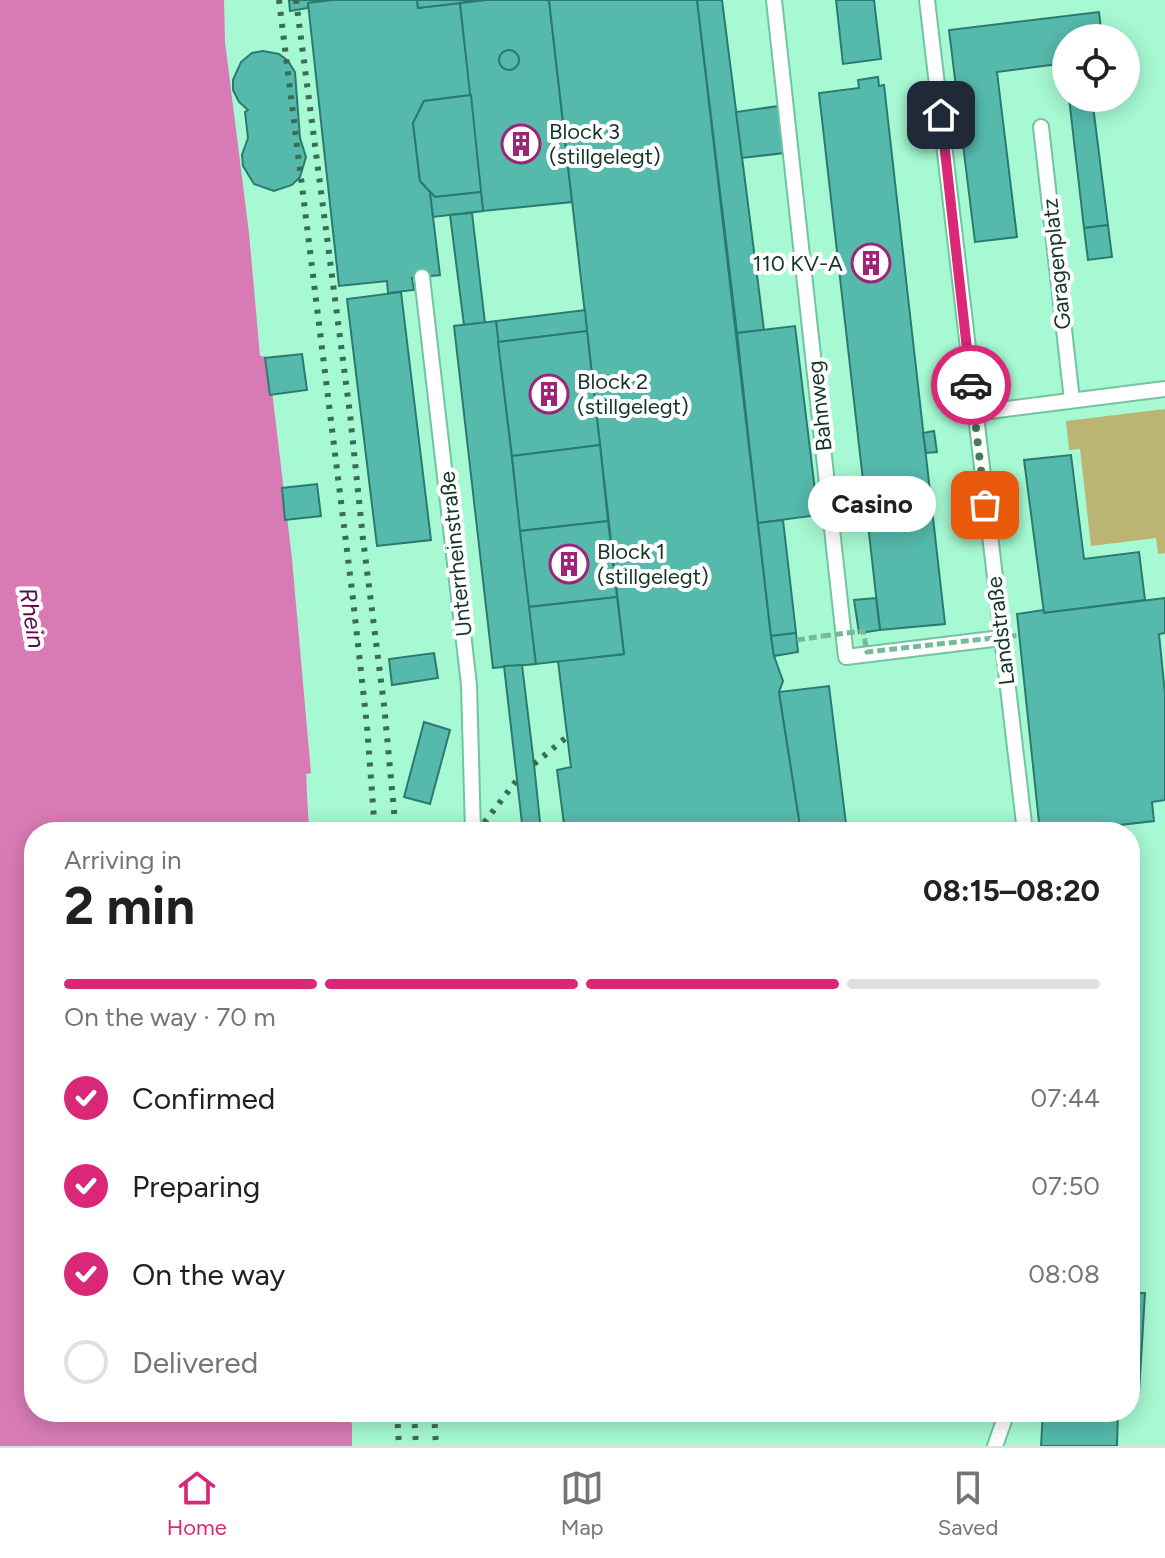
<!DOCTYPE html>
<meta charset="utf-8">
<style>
body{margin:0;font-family:Figtree,sans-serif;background:#f2f2f2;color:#202124;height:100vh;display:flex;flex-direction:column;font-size:30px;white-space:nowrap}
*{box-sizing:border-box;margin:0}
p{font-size:26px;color:#757577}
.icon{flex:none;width:44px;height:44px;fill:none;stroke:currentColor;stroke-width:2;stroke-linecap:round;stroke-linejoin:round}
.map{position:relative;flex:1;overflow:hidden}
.panel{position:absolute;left:24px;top:822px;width:1116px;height:600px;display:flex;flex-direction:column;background:#fff;border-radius:32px;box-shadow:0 4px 20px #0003}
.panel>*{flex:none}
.buttons{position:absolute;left:1052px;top:24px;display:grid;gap:16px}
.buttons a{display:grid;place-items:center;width:88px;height:88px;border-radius:50%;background:#fff;box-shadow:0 4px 20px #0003;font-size:40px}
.pin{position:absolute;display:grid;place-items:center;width:68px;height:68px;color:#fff;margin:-34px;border-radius:16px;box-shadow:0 4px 12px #0006}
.courier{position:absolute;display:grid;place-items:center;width:80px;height:80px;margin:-40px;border:6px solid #db2777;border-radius:50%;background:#fff;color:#222;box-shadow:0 2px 10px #0007}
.bubble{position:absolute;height:56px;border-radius:28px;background:#fff;box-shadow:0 4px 20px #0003;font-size:26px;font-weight:700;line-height:56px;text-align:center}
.head em{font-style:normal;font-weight:700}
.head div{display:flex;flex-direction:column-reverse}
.head{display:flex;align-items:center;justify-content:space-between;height:136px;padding:0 40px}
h1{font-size:52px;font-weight:700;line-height:60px}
.bar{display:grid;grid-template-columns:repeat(4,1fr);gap:12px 8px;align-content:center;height:96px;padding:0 40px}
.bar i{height:10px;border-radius:6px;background:#e0e0e0}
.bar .on{background:#db2777}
.bar p{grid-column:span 4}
ol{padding:0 40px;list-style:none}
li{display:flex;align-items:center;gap:24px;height:88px}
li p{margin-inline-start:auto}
li .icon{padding:8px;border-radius:50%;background:#db2777;color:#fff;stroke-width:4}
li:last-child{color:#757577}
li i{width:44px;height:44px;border:4px solid #e0e0e0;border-radius:50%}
.tabs{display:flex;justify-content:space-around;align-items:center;height:112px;border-top:2px solid #e0e0e0;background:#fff;font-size:22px;color:#757577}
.tabs a{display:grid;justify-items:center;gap:4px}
.tabs .on{color:#db2777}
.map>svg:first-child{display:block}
.green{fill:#bbb574}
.water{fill:#d87bb4}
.building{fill:#55baac;stroke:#2b7a70;stroke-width:2}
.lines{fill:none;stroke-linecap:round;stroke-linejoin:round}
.service-casing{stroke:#73c4a0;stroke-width:18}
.path{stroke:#77ba9b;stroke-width:5;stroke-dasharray:8 4;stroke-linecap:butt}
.service{stroke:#fff;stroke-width:14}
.rail{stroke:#3b6c56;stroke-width:6;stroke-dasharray:4 8;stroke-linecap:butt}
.path-bridge{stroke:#77ba9b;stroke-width:5;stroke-dasharray:8 4;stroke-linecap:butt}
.done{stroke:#467a63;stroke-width:8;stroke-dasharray:0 14.4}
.route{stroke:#db2777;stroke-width:10}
.labels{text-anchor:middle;stroke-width:8;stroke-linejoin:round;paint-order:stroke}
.poi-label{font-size:22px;fill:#133627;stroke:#fff;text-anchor:start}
.street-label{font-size:22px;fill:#133627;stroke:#fff}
.water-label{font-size:24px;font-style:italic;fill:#600c47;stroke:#fff}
</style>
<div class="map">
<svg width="1165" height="1446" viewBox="0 0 1165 1446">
<rect width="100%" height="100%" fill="#a6f9d2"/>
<!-- green -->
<path class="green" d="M1165,409V553L1158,554L1156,538L1091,546L1080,449L1069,450L1066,421Z"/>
<!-- water -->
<path class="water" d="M0,0H224L225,42L249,233L260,356L268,357L292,559L311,773L306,774L309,832H34V1412H349L350,1422L352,1423V1446H0Z"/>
<!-- building -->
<g class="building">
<path d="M289,0H333L308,3V8L290,11Z"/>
<path d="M333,0H417L418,8L460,3L471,95L424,101L413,123L420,181L430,192L440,275L412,278L414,290L388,293L387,281L339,286L308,3Z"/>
<path d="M417,0H487L418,8Z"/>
<path d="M487,0H549L572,202L483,211L460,3Z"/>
<path d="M549,0H697L771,636L774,656L783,681L779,692L801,832H565L557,770L571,767L558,661L624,654Z"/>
<path d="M697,0H722L764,330L737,333Z"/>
<path d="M836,0H874L881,59L843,64Z"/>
<path d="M1099,12L1102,38H1066V63L997,72L1017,237L975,242L949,30Z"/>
<circle cx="509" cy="60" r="10"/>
<path d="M263,51L279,54L288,61L295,72L300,138L306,157L300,177L292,185L274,191L254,184L243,166L242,155L248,138L245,112L248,110L239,102L233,90V80L241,62L252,53Z"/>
<path d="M878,77L879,86L884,85L945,624L880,630L819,93L859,88L858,80Z"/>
<path d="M471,95L481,192L435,197L420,181L413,123L424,101Z"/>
<path d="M1069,98H1092L1108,225L1084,228Z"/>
<path d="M779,106L784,153L742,158L736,112Z"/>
<path d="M430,192L435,197L481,192L483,211L433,217Z"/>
<path d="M472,213L485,323L464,325L450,215Z"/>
<path d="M1108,225L1112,257L1088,260L1084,228Z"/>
<path d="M401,292L431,540L377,546L347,299Z"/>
<path d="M585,310L587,331L498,342L496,321Z"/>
<path d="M496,321L536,664L493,668L454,326Z"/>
<path d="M795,326L818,515L758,523L737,333Z"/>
<path d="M587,331L600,445L512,456L498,342Z"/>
<path d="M302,354L307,390L270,395L265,358Z"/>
<path d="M934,431L937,452L926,453L923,433Z"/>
<path d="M600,445L608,521L520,531L512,456Z"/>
<path d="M1071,455L1084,559L1139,552L1145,600L1044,613L1024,460Z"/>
<path d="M317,484L321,516L285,520L282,488Z"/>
<path d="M783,520L796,633L771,636L758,523Z"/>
<path d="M608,521L617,597L529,607L520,531Z"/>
<path d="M617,597L624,654L536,664L529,607Z"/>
<path d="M876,598L880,630L859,633L854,600Z"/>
<path d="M1165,598V633L1159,634L1165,694V800L1152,802L1154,821L1094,828V832H1040L1017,614L1043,610L1044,613Z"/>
<path d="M796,633L798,652L774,656L771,636Z"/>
<path d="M434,653L438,678L392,685L389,659Z"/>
<path d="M522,665L534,764L541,832H523L504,666Z"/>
<path d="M829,686L847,832H801L779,692Z"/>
<path d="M424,722L450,730L430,804L404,797Z"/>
<path d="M518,823L519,832H494L493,826Z"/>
<path d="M1130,1293H1145L1139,1393L1130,1392Z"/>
<path d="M1043,1412H1118L1117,1446H1041Z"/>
</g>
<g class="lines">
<defs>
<g id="service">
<path d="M774,0L846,657L1001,638"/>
<path d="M927,0L1025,832"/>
<path d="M1041,127L1072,400"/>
<path d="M422,277L469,685L473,832"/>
<path d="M974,413L1165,389"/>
<path d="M995,1446L1007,1412"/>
</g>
</defs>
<!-- service casing -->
<use href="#service" class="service-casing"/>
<!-- path -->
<path class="path" d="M797,640L823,636"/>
<!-- service -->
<use href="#service" class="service"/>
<!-- rail -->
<g class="rail">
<path d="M279,0L353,599L367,726L375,832"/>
<path d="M296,0L350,414L363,539L384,705L396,832"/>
<path d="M534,764L568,736"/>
<path d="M477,832L517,780"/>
<path d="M397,1412L399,1446"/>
<path d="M414,1412L416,1446"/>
<path d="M434,1412L436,1446"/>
</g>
<!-- path-bridge -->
<path class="path-bridge" d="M823,636L863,631L867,652L1020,635"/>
</g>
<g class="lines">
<!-- done -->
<path class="done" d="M971,385L985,505"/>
<!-- route -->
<path class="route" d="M941,115L971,385"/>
</g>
<!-- icons -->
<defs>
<symbol id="building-ring" viewBox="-11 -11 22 22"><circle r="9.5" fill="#fff" stroke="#9f2479" stroke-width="1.5"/><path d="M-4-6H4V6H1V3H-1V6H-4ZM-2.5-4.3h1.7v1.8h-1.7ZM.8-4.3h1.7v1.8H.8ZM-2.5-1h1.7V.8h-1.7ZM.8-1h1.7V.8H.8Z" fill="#9f2479"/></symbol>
</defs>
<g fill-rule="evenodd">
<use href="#building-ring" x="499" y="122" width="44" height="44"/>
<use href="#building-ring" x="849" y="241" width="44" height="44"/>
<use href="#building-ring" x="527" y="372" width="44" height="44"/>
<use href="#building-ring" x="547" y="542" width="44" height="44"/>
</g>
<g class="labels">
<!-- poi labels -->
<g class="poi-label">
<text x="549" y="139">Block 3<tspan x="549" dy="25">(stillgelegt)</tspan></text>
<text x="843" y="271" text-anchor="end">110 KV-A</text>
<text x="577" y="389">Block 2<tspan x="577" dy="25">(stillgelegt)</tspan></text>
<text x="597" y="559">Block 1<tspan x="597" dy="25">(stillgelegt)</tspan></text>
</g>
<!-- street labels -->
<g class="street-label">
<text transform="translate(1056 264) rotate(-96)" y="8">Garagenplatz</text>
<text transform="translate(819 406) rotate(-96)" y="8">Bahnweg</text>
<text transform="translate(455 554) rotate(-96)" y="8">Unterrheinstraße</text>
<text transform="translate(1000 631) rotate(-97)" y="8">Landstraße</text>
</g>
<!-- water labels -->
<g class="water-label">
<text transform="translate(32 618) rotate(81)" y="8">Rhein</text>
</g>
</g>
</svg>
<div class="buttons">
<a><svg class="icon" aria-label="locate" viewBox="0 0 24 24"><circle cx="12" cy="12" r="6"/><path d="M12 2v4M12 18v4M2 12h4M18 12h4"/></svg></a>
</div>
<div class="pin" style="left:985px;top:505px;background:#ea580c"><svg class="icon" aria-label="bag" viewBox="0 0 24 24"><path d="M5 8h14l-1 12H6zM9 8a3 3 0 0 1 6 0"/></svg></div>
<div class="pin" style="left:941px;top:115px;background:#1f2937"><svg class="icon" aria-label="home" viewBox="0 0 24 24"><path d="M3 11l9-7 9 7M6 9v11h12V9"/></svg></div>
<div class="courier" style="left:971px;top:385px"><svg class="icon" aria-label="car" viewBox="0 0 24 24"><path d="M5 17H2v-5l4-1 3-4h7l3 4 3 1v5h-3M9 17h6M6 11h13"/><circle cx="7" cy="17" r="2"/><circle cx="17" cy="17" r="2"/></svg></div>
<div class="bubble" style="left:808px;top:476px;width:128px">Casino</div>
<section class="panel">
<div class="head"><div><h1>2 min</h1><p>Arriving in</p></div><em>08:15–08:20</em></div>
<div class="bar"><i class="on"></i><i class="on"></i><i class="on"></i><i></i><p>On the way · 70 m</p></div>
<ol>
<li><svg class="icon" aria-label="check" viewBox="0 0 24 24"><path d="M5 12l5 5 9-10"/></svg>Confirmed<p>07:44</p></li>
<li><svg class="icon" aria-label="check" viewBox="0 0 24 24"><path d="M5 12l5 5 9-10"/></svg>Preparing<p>07:50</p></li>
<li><svg class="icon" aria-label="check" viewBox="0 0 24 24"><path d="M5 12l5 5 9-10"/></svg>On the way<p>08:08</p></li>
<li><i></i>Delivered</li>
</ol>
</section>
</div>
<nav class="tabs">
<a class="on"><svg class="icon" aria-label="home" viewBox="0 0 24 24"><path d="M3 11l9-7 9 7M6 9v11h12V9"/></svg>Home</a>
<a><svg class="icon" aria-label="map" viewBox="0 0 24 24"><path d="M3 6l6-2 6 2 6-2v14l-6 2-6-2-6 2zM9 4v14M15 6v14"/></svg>Map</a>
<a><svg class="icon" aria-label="saved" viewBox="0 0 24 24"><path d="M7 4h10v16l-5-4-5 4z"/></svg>Saved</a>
</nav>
